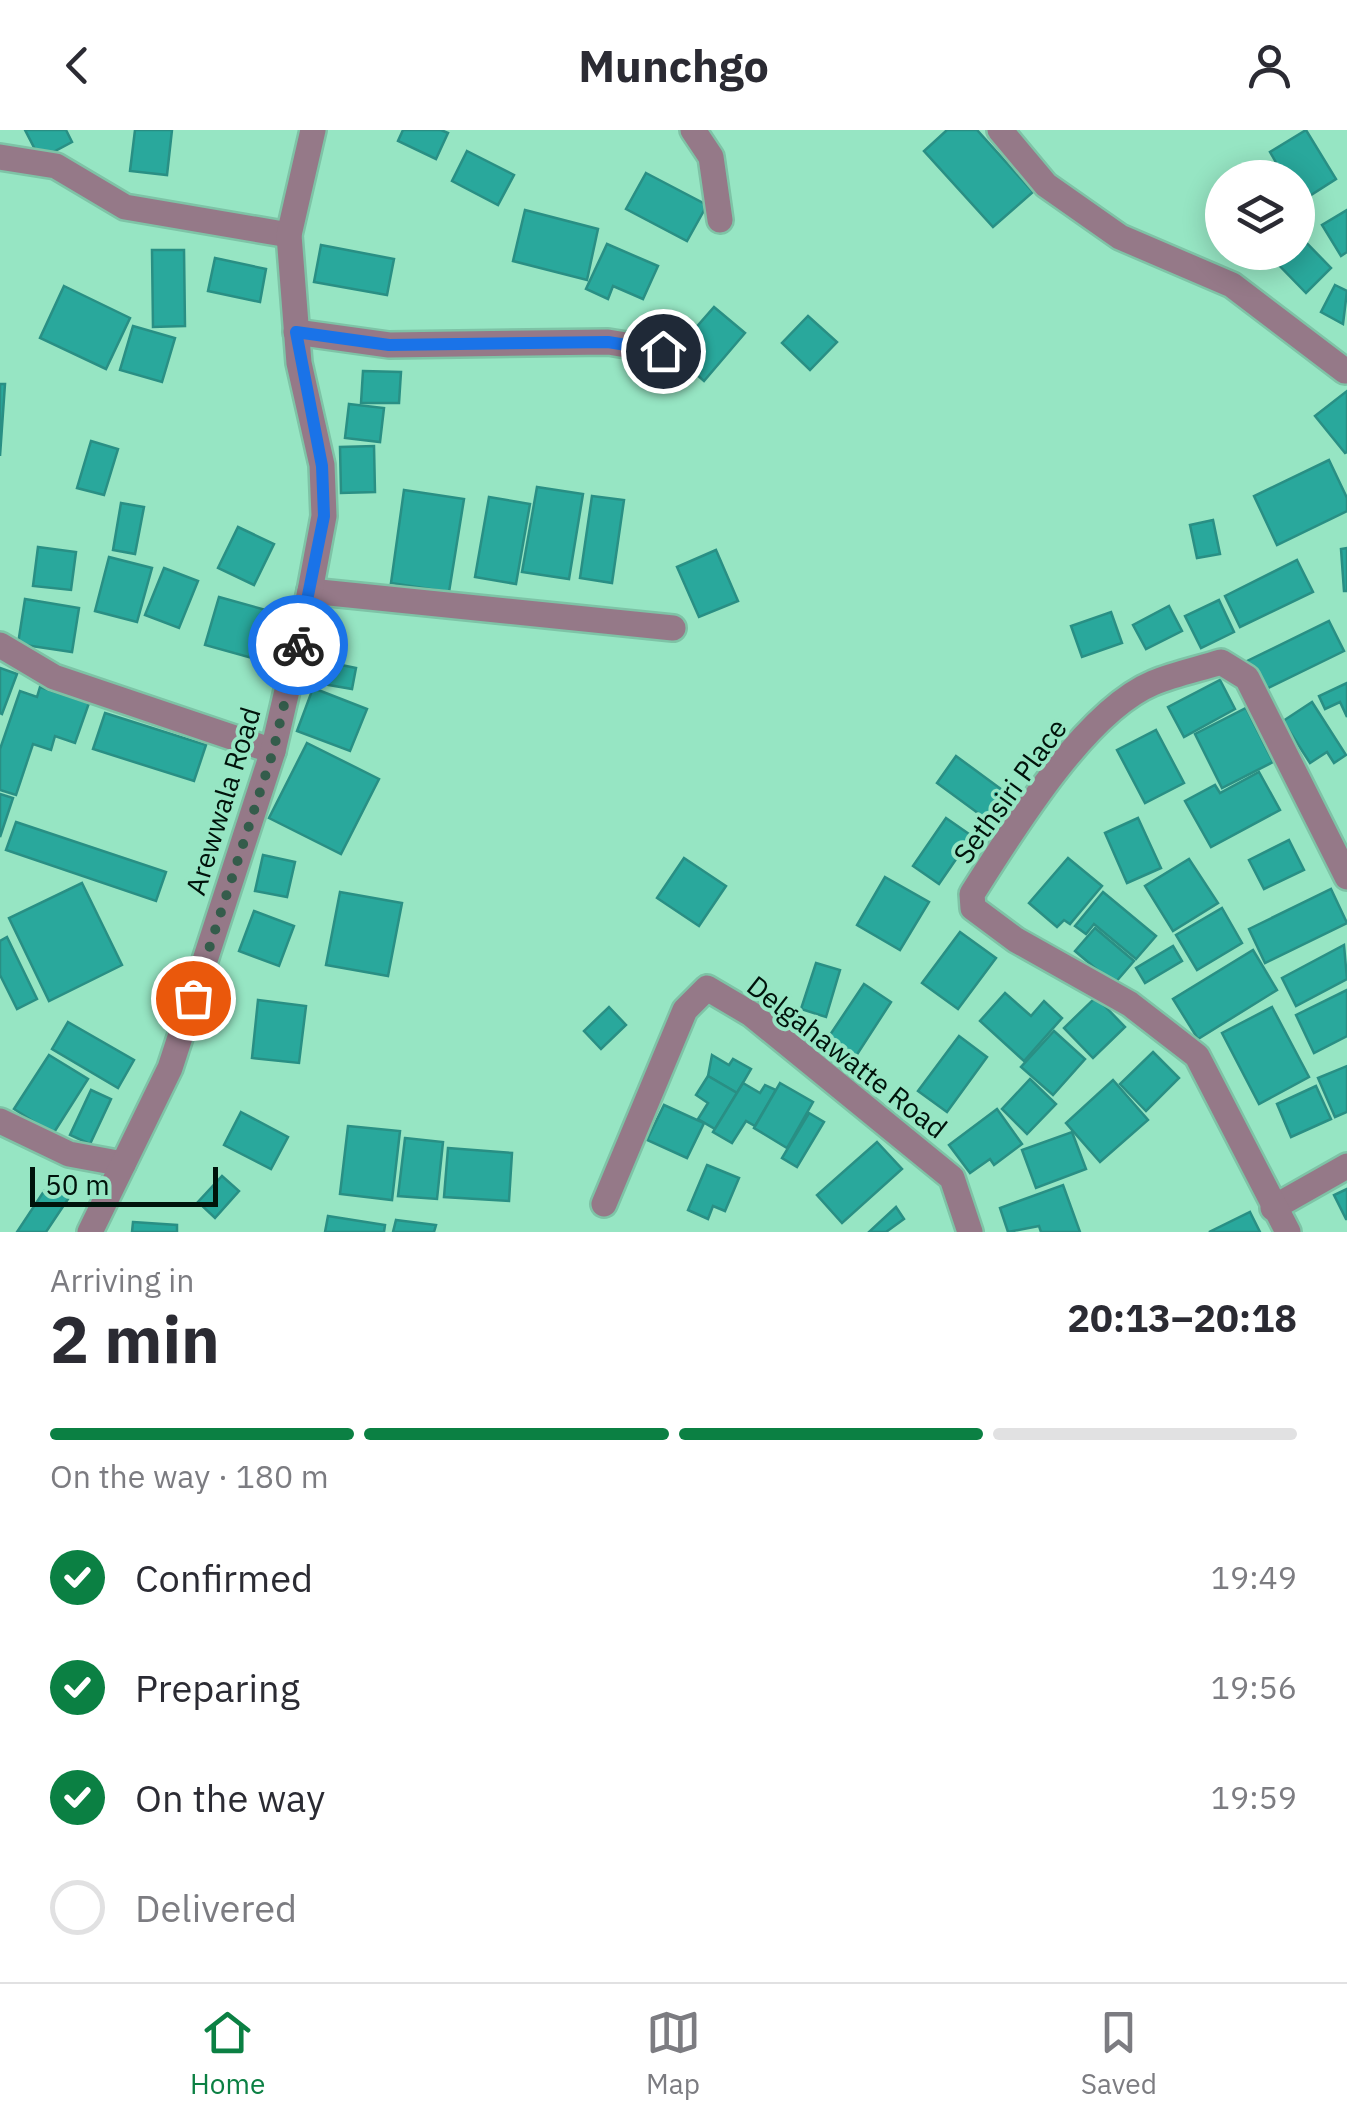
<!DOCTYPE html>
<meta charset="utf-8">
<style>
body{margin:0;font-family:"IBM Plex Sans",sans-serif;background:#f2f2f3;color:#2b2b33;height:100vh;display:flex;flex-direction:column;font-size:38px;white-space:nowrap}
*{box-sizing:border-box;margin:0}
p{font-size:32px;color:#7c7c81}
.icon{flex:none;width:55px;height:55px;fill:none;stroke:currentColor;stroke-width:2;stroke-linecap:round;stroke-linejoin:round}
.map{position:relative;height:1102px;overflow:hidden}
.panel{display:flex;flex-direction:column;background:#fff;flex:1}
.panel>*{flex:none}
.fabs{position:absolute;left:1205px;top:30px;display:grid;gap:20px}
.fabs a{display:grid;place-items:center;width:110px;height:110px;border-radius:50%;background:#fff;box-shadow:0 5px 25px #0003;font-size:50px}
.scale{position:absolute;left:30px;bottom:25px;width:188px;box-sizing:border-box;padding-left:10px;border:5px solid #00130b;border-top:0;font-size:28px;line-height:35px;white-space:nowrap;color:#00130b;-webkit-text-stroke:8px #96e5c3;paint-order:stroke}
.pin{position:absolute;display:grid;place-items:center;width:85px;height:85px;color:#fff;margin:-42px;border:5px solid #fff;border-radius:50%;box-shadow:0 2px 10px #0007}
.courier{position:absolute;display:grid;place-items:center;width:100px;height:100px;margin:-50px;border:8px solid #1a73e8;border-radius:50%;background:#fff;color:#222;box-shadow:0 2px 12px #0007}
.headline em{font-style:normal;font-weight:700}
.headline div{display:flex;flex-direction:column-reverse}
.headline{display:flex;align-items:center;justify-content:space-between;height:170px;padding:0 50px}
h1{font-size:65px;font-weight:700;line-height:75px}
.bar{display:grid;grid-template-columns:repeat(4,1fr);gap:15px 10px;align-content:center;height:120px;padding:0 50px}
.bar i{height:12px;border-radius:8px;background:#e1e1e2}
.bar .current{background:#0b8043}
.bar p{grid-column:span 4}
ol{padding:0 50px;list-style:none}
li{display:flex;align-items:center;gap:30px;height:110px}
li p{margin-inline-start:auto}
li .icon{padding:10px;border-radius:50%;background:#0b8043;color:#fff;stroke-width:4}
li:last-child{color:#7c7c81}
li i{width:55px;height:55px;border:5px solid #e1e1e2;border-radius:50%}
header{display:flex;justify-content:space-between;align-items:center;height:130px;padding:0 50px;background:#fff;font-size:45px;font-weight:700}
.menu{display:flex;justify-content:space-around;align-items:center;height:140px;border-top:2px solid #e1e1e2;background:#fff;font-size:28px;color:#7c7c81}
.menu a{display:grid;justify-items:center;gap:5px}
.menu .current{color:#0b8043}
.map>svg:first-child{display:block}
.building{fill:#29a89c;stroke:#298f84;stroke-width:2.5}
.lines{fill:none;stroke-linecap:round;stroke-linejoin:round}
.minor-casing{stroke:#7ec3a6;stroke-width:30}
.minor{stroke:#957988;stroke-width:25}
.done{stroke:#345c4b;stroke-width:10;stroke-dasharray:0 18}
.route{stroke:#1a73e8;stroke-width:12}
.labels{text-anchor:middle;stroke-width:8;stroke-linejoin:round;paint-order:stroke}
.street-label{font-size:28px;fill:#00130b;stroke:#96e5c3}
</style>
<header><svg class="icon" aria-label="back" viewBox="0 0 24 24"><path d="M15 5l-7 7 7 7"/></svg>Munchgo<svg class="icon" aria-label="person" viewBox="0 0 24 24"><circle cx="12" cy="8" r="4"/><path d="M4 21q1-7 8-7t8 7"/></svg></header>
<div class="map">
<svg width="1347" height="1102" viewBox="0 0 1347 1102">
<rect width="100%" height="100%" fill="#96e5c3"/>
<!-- building -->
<g class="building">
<path d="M25,0H66L72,12L40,29Z"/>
<path d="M135,0H172L167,45L130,41Z"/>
<path d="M403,0H441L448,3L436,29L398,11Z"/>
<path d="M947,0H977L1033,62L993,97L924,21Z"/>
<path d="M1306,0L1336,49L1300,72L1298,48H1285L1270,22Z"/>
<path d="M467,21L514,45L498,75L452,51Z"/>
<path d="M646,43L707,75L687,111L626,79Z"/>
<path d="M525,80L598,99L587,150L513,131Z"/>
<path d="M1347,80V122L1341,126L1322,95Z"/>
<path d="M1298,104L1331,138L1306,163L1271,127L1276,122H1298Z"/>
<path d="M607,114L658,136L643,169L613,156L608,169L586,159Z"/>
<path d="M321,115L394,129L387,165L314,152Z"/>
<path d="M152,120H184L185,196L153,197Z"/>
<path d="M215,128L266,139L260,172L208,161Z"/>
<path d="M1335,155L1347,161L1343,194L1321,182Z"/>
<path d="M64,156L130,188L106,239L40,208Z"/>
<path d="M714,177L745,203L704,251L673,224Z"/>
<path d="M808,186L837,212L810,240L782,213Z"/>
<path d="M133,196L175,208L162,252L120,240Z"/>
<path d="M363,241L401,242L399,273H361Z"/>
<path d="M0,254H5L0,326Z"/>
<path d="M1347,261V322L1345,323L1315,286Z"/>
<path d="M349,274L384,278L380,312L345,308Z"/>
<path d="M91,311L118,319L104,365L77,358Z"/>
<path d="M374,316L375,362L341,363L340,317Z"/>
<path d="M1329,330L1347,368V381L1277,415L1254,366Z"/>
<path d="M537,357L583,364L569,449L522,442Z"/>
<path d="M404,360L464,369L449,462L391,453Z"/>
<path d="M592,366L624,370L612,453L580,448Z"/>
<path d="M489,367L530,374L516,454L475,447Z"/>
<path d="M121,373L144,377L135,424L113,420Z"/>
<path d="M1213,390L1220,424L1197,428L1190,395Z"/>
<path d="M238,397L274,414L254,455L218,438Z"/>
<path d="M38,417L76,422L71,460L33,456Z"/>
<path d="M1347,418V461H1344L1341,419Z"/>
<path d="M716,420L738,471L699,487L677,437Z"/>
<path d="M109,427L152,438L137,492L95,481Z"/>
<path d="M1297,430L1313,462L1240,497L1225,466Z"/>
<path d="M164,438L198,451L179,498L145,485Z"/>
<path d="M219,467L266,480L252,528L205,515Z"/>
<path d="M25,469L79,478L72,522L18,514Z"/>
<path d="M1219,470L1234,502L1201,518L1185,486Z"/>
<path d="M1169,476L1182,501L1146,519L1133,495Z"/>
<path d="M1111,482L1122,513L1082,527L1071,496Z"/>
<path d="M1329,491L1344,521L1260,562L1245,532Z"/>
<path d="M322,531L356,538L352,559L317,553Z"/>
<path d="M0,538L17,544L2,584L0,583Z"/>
<path d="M1220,550L1235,579L1184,607L1168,577Z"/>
<path d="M1347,553V587L1340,572L1325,579L1319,566Z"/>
<path d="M40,557L89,573L75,613L55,606L51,620L33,614L16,665L0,660V619L20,561L37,567Z"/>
<path d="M313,558L367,579L350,621L297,601Z"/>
<path d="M1312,572L1346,625L1334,633L1327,622L1310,633L1283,591Z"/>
<path d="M1246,578L1273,632L1222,658L1195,604Z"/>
<path d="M105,583L206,615L194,651L93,619Z"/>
<path d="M1156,600L1184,653L1145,673L1117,620Z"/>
<path d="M307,613L379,649L341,724L269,688Z"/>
<path d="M956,626L1005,662L986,689L937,653Z"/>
<path d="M1259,642L1280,680L1211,717L1185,671L1215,655L1220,663Z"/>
<path d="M0,664L13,668L0,707Z"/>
<path d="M946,688L972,706L939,754L913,736Z"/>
<path d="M1138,688L1161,738L1127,753L1105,703Z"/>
<path d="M16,692L166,742L156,771L6,720Z"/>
<path d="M1289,710L1304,740L1264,759L1249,730Z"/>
<path d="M263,725L295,732L287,767L255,761Z"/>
<path d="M684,728L726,756L699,796L657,768Z"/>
<path d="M1068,728L1102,756L1070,794L1064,790L1057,797L1029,773Z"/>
<path d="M1189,729L1218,773L1173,801L1145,756Z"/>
<path d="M885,747L929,772L900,820L857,795Z"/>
<path d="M82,753L122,835L49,871L9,788Z"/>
<path d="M1331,759L1347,793L1265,833L1249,799Z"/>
<path d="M340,762L402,773L388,846L326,835Z"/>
<path d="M1103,762L1156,806L1136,829L1094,794L1086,804L1075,796Z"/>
<path d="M1222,778L1242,813L1197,840L1176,805Z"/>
<path d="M254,781L294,796L279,836L239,821Z"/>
<path d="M1095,798L1134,831L1114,854L1075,821Z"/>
<path d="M960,802L996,828L958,879L922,853Z"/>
<path d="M7,807L37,869L17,879L0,845V811Z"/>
<path d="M1344,815L1347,849L1296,876L1282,848Z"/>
<path d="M1173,816L1182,831L1145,853L1136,838Z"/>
<path d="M1253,820L1277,860L1198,909L1173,869Z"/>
<path d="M816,833L840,840L826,887L801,879Z"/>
<path d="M864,854L891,872L856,926L828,908Z"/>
<path d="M1347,860V906L1314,923L1296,885Z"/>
<path d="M1005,863L1031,886L1044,871L1062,888L1024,931L980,891Z"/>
<path d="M1096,867L1125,897L1093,928L1064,898Z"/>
<path d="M258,870L306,876L299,933L252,928Z"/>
<path d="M609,877L626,895L601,919L584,901Z"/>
<path d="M1272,877L1309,947L1259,974L1222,903Z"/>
<path d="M68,892L134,930L118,958L52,919Z"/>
<path d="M1054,901L1085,929L1053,965L1021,937Z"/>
<path d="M959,906L987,927L947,982L918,961Z"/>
<path d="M1153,922L1179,948L1146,981L1120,954Z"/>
<path d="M49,925L88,949L53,1004L14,979Z"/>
<path d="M712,925L729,935L733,929L751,939L737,963L708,946Z"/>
<path d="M1347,936V982L1335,987L1318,948Z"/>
<path d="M708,946L737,963L715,999L698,989L708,973L696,965Z"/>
<path d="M1030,949L1056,974L1027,1004L1002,979Z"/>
<path d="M1113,950L1148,990L1100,1032L1066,993Z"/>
<path d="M743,953L760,963L765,955L776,960L755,996L746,991L732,1013L713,1002Z"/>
<path d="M780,953L813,972L787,1018L754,998Z"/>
<path d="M1316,956L1331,989L1291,1007L1277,974Z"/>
<path d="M91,960L111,969L90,1014L70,1005Z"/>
<path d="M664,975L704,993L687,1028L647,1010Z"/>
<path d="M997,979L1022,1014L994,1035L990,1029L970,1043L949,1015Z"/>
<path d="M241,982L288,1007L271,1039L224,1015Z"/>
<path d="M809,983L824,992L797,1037L782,1028Z"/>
<path d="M348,996L400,1001L392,1070L340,1064Z"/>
<path d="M1072,1002L1086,1039L1036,1058L1022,1020Z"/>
<path d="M405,1008L443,1012L437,1069L398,1066Z"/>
<path d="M877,1012L902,1039L842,1093L817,1065Z"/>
<path d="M448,1018L512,1023L509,1071L444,1067Z"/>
<path d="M707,1035L739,1048L725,1081L713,1076L708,1089L688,1080Z"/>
<path d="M54,1046L74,1060L46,1102H17Z"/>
<path d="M222,1046L239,1061L215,1088L198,1072Z"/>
<path d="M1063,1055L1080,1102H1041L1039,1096L1008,1102L1000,1078Z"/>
<path d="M1347,1059V1089H1346L1334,1065Z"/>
<path d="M896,1077L904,1089L886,1102H869Z"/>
<path d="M1250,1082L1260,1102H1209Z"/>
<path d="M328,1086L385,1095L384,1102H325Z"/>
<path d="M396,1090L436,1095L434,1102H393Z"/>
<path d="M133,1092L177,1095V1102H132Z"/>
</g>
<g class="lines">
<defs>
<g id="minor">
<path d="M693,0L711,27L720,90"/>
<path d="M1000,0L1046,55L1120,107L1232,155L1345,241"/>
<path d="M0,27L56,36L125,77L289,105"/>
<path d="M296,202L389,215L608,212L663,221"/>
<path d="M310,461L673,498"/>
<path d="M0,515L54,547L273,621"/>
<path d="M0,991L69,1024L123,1034"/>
<path d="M604,1074L685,880L707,858L751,884L952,1048L970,1102"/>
<path d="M1273,1078L1347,1036"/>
<path d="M90,1102L170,938L273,621L310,461L324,386L322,335L299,233L289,105L313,0"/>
<path d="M1288,1102L1197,926L1130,874L1016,810L973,778L972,764C1012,701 1084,582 1153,553C1175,544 1199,539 1221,532L1247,548L1347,747"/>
</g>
</defs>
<!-- minor casing -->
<use href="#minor" class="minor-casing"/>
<!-- minor -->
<use href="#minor" class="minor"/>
</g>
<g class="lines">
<!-- done -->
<path class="done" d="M193,868L273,622L298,515"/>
<!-- route -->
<path class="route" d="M298,515L324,386L322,336L296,202L389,215L608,212L663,221"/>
</g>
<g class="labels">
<!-- street labels -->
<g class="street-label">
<text transform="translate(1010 661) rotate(-54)" y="10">Sethsiri Place</text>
<text transform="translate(223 671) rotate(-73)" y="10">Arewwala Road</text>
<text transform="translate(847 927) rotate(38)" y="10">Delgahawatte Road</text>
</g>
</g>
</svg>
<div class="fabs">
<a><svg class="icon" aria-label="layers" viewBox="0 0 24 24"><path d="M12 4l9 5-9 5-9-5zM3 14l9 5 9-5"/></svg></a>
</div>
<div class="scale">50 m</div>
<div class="pin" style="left:193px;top:868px;background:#ea580c"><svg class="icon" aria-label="bag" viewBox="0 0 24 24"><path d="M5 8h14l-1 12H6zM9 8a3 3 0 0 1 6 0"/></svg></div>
<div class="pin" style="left:663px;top:221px;background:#1f2937"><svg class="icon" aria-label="home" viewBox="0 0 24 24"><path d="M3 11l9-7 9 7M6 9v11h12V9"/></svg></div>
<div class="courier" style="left:298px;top:515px"><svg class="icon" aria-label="bike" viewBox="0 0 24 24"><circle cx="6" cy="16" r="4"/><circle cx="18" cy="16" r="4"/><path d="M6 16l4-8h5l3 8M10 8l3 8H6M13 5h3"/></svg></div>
</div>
<section class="panel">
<div class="headline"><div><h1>2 min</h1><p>Arriving in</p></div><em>20:13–20:18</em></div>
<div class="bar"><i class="current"></i><i class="current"></i><i class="current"></i><i></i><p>On the way · 180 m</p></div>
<ol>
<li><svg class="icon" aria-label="check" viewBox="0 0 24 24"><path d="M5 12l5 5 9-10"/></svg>Confirmed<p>19:49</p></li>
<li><svg class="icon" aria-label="check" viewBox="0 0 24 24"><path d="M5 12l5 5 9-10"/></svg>Preparing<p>19:56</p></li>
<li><svg class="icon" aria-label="check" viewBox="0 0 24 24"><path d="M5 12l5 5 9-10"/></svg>On the way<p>19:59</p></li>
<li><i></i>Delivered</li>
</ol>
</section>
<nav class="menu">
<a class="current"><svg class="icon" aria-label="home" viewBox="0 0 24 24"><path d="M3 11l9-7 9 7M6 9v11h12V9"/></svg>Home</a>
<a><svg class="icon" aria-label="map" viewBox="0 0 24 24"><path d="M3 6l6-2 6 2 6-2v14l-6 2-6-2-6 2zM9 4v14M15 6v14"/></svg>Map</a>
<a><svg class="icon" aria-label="saved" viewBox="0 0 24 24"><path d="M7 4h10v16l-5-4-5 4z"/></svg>Saved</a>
</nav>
